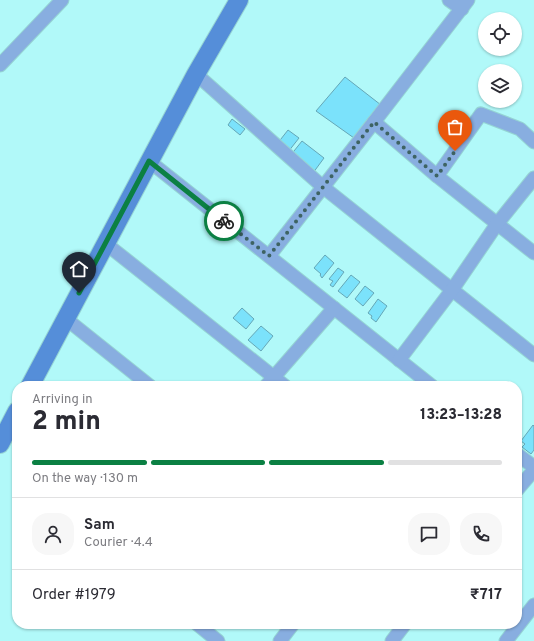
<!DOCTYPE html>
<meta charset="utf-8">
<style>
body{margin:0;font-family:Overpass,sans-serif;background:#f7f7f7;color:#2b2b33;height:100vh;display:flex;flex-direction:column;font-size:15px;white-space:nowrap}
*{box-sizing:border-box;margin:0}
p{font-size:13px;color:#7c7c81}
.icon{flex:none;width:22px;height:22px;fill:none;stroke:currentColor;stroke-width:2;stroke-linecap:round;stroke-linejoin:round}
.map{position:relative;flex:1;overflow:hidden}
.side{position:absolute;left:12px;top:381px;width:510px;height:248px;display:flex;flex-direction:column;background:#fff;border-radius:16px;box-shadow:0 1px 3px #0004}
.side>*{flex:none}
.buttons{position:absolute;left:478px;top:12px;display:grid;gap:8px}
.buttons a{display:grid;place-items:center;width:44px;height:44px;border-radius:50%;background:#fff;box-shadow:0 1px 3px #0004;font-size:20px}
.pin{position:absolute;display:grid;place-items:center;width:34px;height:34px;color:#fff;margin:-41px -17px;border-radius:50% 50% 50% 0;rotate:-45deg;box-shadow:0 0 4px #0007}
.pin .icon{rotate:45deg}
.courier{position:absolute;display:grid;place-items:center;width:40px;height:40px;margin:-20px;border:3px solid #0b8043;border-radius:50%;background:#fff;color:#222;box-shadow:0 1px 5px #0007}
.summary em{font-style:normal;font-weight:800}
.summary div{display:flex;flex-direction:column-reverse}
.summary{display:flex;align-items:center;justify-content:space-between;height:68px;padding:0 20px}
h1{font-size:26px;font-weight:800;line-height:30px}
.bar{display:grid;grid-template-columns:repeat(4,1fr);gap:6px 4px;align-content:center;height:48px;padding:0 20px}
.bar i{height:5px;border-radius:3px;background:#e1e1e2}
.bar .on{background:#0b8043}
.bar p{grid-column:span 4}
.line{display:flex;align-items:center;gap:10px;padding:0 20px;border-top:1px solid #e1e1e2}
.line div{flex:1}
.round{display:grid;place-items:center;flex:none;width:42px;height:42px;border-radius:16px;background:#f7f7f7}
.map>svg:first-child{display:block}
.building{fill:#7be2fb;stroke:#65a7b7}
.lines{fill:none;stroke-linecap:round;stroke-linejoin:round}
.street-casing{stroke:#95d4d4;stroke-width:15}
.secondary-casing{stroke:#95d4d4;stroke-width:20}
.street{stroke:#88aee0;stroke-width:13}
.secondary{stroke:#558ed9;stroke-width:18}
.done{stroke:#3e6363;stroke-width:4;stroke-dasharray:0 7.2}
.route{stroke:#0b8043;stroke-width:5}
</style>
<div class="map">
<svg width="534" height="641" viewBox="0 0 534 641">
<rect width="100%" height="100%" fill="#b1f9f9"/>
<!-- building -->
<g class="building">
<path d="M345,77L381,105L354,138L316,111Z"/>
<path d="M232,119L245,129L240,135L228,125Z"/>
<path d="M288,130L299,138L288,152L277,144Z"/>
<path d="M302,141L324,158L313,173L290,156Z"/>
<path d="M325,255L334,263L322,278L320,275L321,274L314,268Z"/>
<path d="M338,268L344,272L333,287L330,285L333,281L329,279Z"/>
<path d="M351,275L360,282L347,298L338,291Z"/>
<path d="M365,286L374,293L363,306L355,299Z"/>
<path d="M378,299L387,306L376,322L371,318L372,316L368,313Z"/>
<path d="M242,308L254,319L246,329L233,318Z"/>
<path d="M261,326L273,336L261,351L248,340Z"/>
<path d="M533,425L534,426V450L531,454L522,447L525,444L521,441Z"/>
</g>
<g class="lines">
<defs>
<g id="street">
<path d="M449,0L462,9"/>
<path d="M0,65L62,0"/>
<path d="M196,74L323,187L534,355"/>
<path d="M374,122L468,0"/>
<path d="M149,161L432,386"/>
<path d="M437,176L534,253"/>
<path d="M105,243L285,386"/>
<path d="M269,256L374,122L437,176L481,114L520,129L534,142"/>
<path d="M65,318L150,386"/>
<path d="M399,360L452,290L497,224L534,178"/>
<path d="M266,386L334,308"/>
<path d="M517,454L534,467"/>
<path d="M517,490L534,470"/>
<path d="M197,624L218,641"/>
<path d="M280,641L293,624"/>
<path d="M392,641L405,624"/>
<path d="M506,641L534,605"/>
</g>
<g id="secondary">
<path d="M30,386L196,74L239,0"/>
<path d="M0,444L17,411"/>
</g>
</defs>
<!-- street casing -->
<use href="#street" class="street-casing"/>
<!-- secondary casing -->
<use href="#secondary" class="secondary-casing"/>
<!-- street -->
<use href="#street" class="street"/>
<!-- secondary -->
<use href="#secondary" class="secondary"/>
</g>
<g class="lines">
<!-- done -->
<path class="done" d="M224,221L269,256L374,122L437,176L455,151"/>
<!-- route -->
<path class="route" d="M79,293L149,161L224,221"/>
</g>
</svg>
<div class="buttons">
<a><svg class="icon" aria-label="locate" viewBox="0 0 24 24"><circle cx="12" cy="12" r="6"/><path d="M12 2v4M12 18v4M2 12h4M18 12h4"/></svg></a>
<a><svg class="icon" aria-label="layers" viewBox="0 0 24 24"><path d="M12 4l9 5-9 5-9-5zM3 14l9 5 9-5"/></svg></a>
</div>
<div class="pin" style="left:455px;top:151px;background:#ea580c"><svg class="icon" aria-label="bag" viewBox="0 0 24 24"><path d="M5 8h14l-1 12H6zM9 8a3 3 0 0 1 6 0"/></svg></div>
<div class="pin" style="left:79px;top:293px;background:#1f2937"><svg class="icon" aria-label="home" viewBox="0 0 24 24"><path d="M3 11l9-7 9 7M6 9v11h12V9"/></svg></div>
<div class="courier" style="left:224px;top:221px"><svg class="icon" aria-label="bike" viewBox="0 0 24 24"><circle cx="6" cy="16" r="4"/><circle cx="18" cy="16" r="4"/><path d="M6 16l4-8h5l3 8M10 8l3 8H6M13 5h3"/></svg></div>
<section class="side">
<div class="summary"><div><h1>2 min</h1><p>Arriving in</p></div><em>13:23–13:28</em></div>
<div class="bar"><i class="on"></i><i class="on"></i><i class="on"></i><i></i><p>On the way · 130 m</p></div>
<div class="line" style="height:72px"><a class="round"><svg class="icon" aria-label="person" viewBox="0 0 24 24"><circle cx="12" cy="8" r="4"/><path d="M4 21q1-7 8-7t8 7"/></svg></a><div><b>Sam</b><p>Courier · 4.4</p></div><a class="round"><svg class="icon" aria-label="chat" viewBox="0 0 24 24"><path d="M4 5h16v11H9l-5 4z"/></svg></a><a class="round"><svg class="icon" aria-label="phone" viewBox="0 0 24 24"><path d="M5 4h4l2 5-3 2q2 4 5 5l2-3 5 2v4C11 20 4 13 5 4z"/></svg></a></div>
<div class="line" style="height:52px"><div>Order #1979</div><b>₹717</b></div>
</section>
</div>
